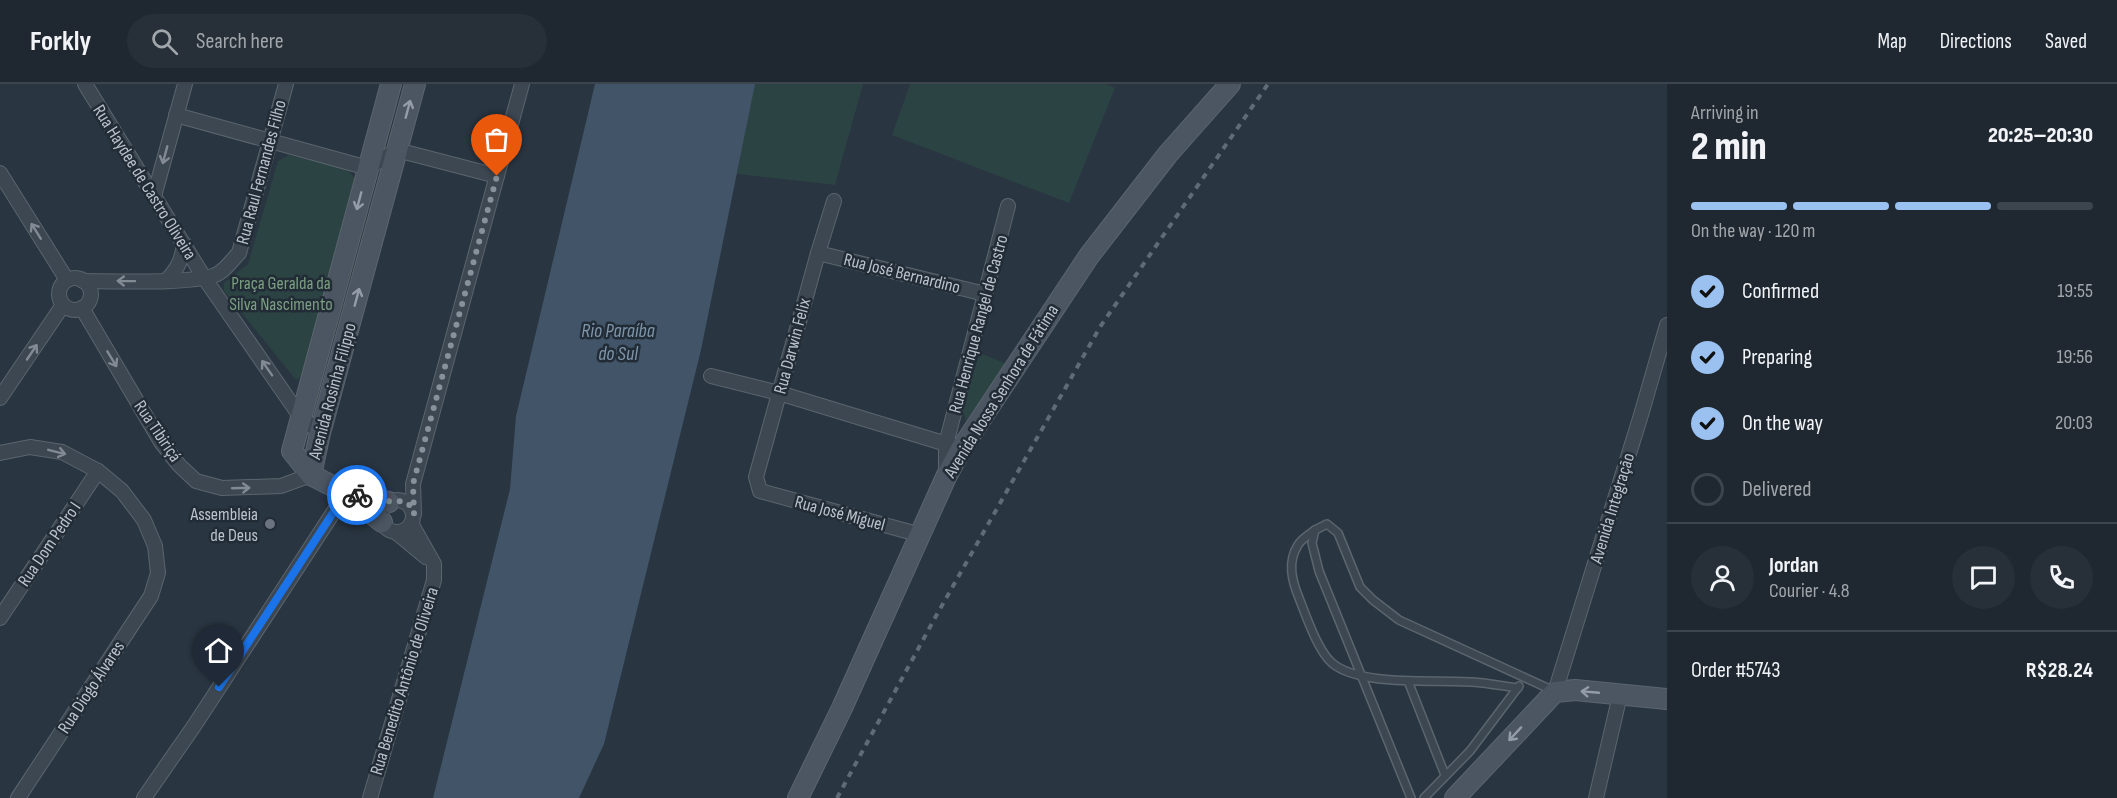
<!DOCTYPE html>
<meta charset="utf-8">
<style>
body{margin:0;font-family:"Sofia Sans Condensed",sans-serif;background:#273039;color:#f1f3f6;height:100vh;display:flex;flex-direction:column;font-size:22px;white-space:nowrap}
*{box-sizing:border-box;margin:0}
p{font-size:20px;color:#a1a6ab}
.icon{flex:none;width:33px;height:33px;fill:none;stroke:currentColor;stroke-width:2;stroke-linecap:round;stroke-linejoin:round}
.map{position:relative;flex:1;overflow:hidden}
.drawer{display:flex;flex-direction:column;background:#1f2831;width:450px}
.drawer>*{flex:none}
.pin{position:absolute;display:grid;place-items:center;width:51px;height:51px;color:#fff;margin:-62px -26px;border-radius:50% 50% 50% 0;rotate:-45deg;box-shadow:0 0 6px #0007}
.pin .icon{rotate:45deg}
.courier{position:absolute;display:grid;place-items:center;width:60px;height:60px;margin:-30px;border:4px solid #1a73e8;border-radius:50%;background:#fff;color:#222;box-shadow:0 2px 8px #0007}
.headline em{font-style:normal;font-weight:800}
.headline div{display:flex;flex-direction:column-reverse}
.headline{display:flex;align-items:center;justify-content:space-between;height:102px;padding:0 24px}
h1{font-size:39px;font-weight:800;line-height:45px}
.bar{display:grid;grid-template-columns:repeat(4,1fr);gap:9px 6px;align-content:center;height:72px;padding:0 24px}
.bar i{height:8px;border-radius:4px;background:#3c444d}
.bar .selected{background:#9ac1f0}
.bar p{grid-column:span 4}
.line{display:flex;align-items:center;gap:15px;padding:0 24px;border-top:2px solid #3c444d}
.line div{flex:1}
.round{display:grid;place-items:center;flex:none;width:63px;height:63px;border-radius:32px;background:#273039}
ol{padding:0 24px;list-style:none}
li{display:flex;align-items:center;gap:18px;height:66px}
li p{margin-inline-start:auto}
li .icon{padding:6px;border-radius:50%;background:#9ac1f0;color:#111;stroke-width:4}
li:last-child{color:#a1a6ab}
li i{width:33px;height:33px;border:3px solid #3c444d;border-radius:50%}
header{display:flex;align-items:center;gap:36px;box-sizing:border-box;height:84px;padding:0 30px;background:#1f2831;border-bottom:2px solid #3c444d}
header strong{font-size:28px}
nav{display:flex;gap:33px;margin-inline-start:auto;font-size:21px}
.search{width:420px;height:54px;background:#273039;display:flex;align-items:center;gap:15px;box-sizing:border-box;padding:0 21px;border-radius:33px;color:#a1a6ab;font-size:22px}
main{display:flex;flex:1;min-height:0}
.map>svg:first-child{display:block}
.green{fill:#2c4343}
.water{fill:#415468}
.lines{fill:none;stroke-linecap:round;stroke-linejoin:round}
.lane-casing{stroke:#5b656e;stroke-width:10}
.street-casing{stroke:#5b656e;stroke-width:16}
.secondary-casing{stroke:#5b656e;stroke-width:22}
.lane{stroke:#3d4751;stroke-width:7}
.street{stroke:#3d4751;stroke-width:14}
.secondary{stroke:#4c5663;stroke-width:20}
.rail{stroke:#606b77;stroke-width:4;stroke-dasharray:6 6;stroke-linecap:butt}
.oneway{stroke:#949ca7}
.oneway2{stroke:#828b94}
.done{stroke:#87919b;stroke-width:6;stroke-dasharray:0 10.8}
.route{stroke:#1a73e8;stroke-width:8}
.worship-dot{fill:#6b7280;stroke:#222c36;stroke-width:2}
.labels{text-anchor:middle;stroke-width:5;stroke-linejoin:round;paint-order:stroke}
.street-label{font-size:18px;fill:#bac2cb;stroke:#222c36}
.park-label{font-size:18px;fill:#7b9e81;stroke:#222c36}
.poi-label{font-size:18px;fill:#bac2cb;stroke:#222c36;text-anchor:end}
.water-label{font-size:20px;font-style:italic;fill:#7e95aa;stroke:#222c36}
</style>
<header>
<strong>Forkly</strong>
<div class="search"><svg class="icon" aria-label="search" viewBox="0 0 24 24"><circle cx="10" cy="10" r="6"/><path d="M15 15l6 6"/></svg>Search here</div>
<nav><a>Map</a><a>Directions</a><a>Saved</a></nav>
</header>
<main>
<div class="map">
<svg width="1667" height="714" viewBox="0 0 1667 714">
<rect width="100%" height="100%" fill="#293541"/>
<!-- green -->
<g class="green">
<path d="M754,0H863L835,101L737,90Z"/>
<path d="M910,0H1106L1115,4L1069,119L892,51Z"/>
<path d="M289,71L347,85L358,98L304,290L296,296L224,207V199L248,180L278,77Z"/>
<path d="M980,269L1007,280L966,337L961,322Z"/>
</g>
<!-- water -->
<path class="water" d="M595,0H755L701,266L604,660L579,714H433L510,405L516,332Z"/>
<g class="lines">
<defs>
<g id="lane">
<path d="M1315,446C1310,450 1301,455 1298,461C1287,478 1292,497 1299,514C1306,532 1318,567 1332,579C1360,603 1436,595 1472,598C1487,599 1503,602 1518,604"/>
<path d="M1408,597L1445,691"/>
<path d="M1411,714L1319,487L1312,459L1315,446L1327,440L1338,449L1360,503L1373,516L1399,536L1554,607"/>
<path d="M1424,714L1470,667L1519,602"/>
</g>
<g id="street">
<path d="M85,0L205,195L300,332L320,349"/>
<path d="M176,31L368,84L397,66L497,92"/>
<path d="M0,89L67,196"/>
<path d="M154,112L185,0"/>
<path d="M834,117L818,169L756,393L760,407L921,451"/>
<path d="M818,169L985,210"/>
<circle cx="75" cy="210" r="16"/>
<path d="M83,197C108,197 202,201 219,189C227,184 233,175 239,169L286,0"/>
<path d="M166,197C177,185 182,177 184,160"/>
<path d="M82,224L161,358L179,381L196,397L222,404L281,402L311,391"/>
<path d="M711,292L779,309L953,362"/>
<path d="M0,314L63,221"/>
<path d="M0,369L30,363L62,368L98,387L122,407L144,436L155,462L158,489L151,512L18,714"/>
<path d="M946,391V360L1008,122"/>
<circle cx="397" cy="432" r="16"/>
<path d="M414,430L413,400L522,0"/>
<path d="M397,449L426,473"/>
<path d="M0,534L98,387"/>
<path d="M1555,608L1641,331L1667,241"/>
<path d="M144,714L194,642L346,409"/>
<path d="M370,714L434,496V480L412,441"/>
<path d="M1596,714L1620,611"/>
</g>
<g id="secondary">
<path d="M311,391L320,349L415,0"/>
<path d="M350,410L389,418"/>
<path d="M382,438L346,409L311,391L292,367L391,0"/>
<path d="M798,714L842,624L946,393L961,365L1089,172L1168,70L1230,0"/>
<path d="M1455,714L1555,608L1575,606L1667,615"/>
</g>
</defs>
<!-- lane casing -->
<use href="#lane" class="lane-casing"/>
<!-- street casing -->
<use href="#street" class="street-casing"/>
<!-- secondary casing -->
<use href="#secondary" class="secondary-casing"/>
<!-- lane -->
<use href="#lane" class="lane"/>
<!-- street -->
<use href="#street" class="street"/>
<!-- secondary -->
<use href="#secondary" class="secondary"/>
<!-- rail -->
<path class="rail" d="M837,714L936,532L1100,243L1268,0"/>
</g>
<!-- one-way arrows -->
<defs><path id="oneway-shaft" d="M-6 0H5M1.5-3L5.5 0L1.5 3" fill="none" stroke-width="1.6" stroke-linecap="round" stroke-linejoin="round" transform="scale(1.5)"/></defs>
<g class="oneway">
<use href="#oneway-shaft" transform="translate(408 25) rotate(-75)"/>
<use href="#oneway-shaft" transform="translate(359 117) rotate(105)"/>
<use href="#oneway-shaft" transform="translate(357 213) rotate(-75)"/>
<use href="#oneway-shaft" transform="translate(1590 608) rotate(-175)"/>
<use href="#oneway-shaft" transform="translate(1515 650) rotate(133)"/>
</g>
<g class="oneway2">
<use href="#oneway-shaft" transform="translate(165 71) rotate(105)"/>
<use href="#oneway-shaft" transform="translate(36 147) rotate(-122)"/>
<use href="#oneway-shaft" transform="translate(126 197) rotate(-179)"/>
<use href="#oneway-shaft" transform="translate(32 268) rotate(-56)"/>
<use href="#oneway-shaft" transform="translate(112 275) rotate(59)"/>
<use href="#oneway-shaft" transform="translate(267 284) rotate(-125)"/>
<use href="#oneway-shaft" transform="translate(57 368) rotate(14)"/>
<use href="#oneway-shaft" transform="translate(241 404) rotate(-2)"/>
</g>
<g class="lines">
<!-- done -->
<path class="done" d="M357,411C366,413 376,416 386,417C399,419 408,412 414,430L413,400L497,92"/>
<!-- route -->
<path class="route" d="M219,603L346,409L357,411"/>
</g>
<!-- markers -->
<circle class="worship-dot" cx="270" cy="440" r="6"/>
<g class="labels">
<!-- street labels -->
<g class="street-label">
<text transform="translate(261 88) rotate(-75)" y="6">Rua Raul Fernandes Filho</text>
<text transform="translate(145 98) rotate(58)" y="6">Rua Haydee de Castro Oliveira</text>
<text transform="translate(902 189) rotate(14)" y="6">Rua José Bernardino</text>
<text transform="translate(978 240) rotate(-75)" y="6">Rua Henrique Rangel de Castro</text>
<text transform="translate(792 262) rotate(-75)" y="6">Rua Darwin Felix</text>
<text transform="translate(332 307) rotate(-75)" y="6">Avenida Rosinha Filippo</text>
<text transform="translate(1001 307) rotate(-58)" y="6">Avenida Nossa Senhora de Fátima</text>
<text transform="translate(158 347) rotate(56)" y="6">Rua Tibiriçá</text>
<text transform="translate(1612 424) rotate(-73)" y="6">Avenida Integração</text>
<text transform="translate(840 429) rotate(15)" y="6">Rua José Miguel</text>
<text transform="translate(49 460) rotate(-56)" y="6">Rua Dom Pedro I</text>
<text transform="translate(404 597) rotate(-73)" y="6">Rua Benedito Antônio de Oliveira</text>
<text transform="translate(91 603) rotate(-57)" y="6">Rua Diogo Álvares</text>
</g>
<!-- park labels -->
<g class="park-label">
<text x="281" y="205">Praça Geralda da<tspan x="281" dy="21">Silva Nascimento</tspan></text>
</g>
<!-- poi labels -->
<g class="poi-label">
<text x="258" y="436">Assembleia<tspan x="258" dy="21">de Deus</tspan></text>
</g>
<!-- water labels -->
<g class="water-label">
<text x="618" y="253">Rio Paraíba<tspan x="618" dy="23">do Sul</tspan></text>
</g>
</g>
</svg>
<div class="pin" style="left:497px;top:92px;background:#ea580c"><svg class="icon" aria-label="bag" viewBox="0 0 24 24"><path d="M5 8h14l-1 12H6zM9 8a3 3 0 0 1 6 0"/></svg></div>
<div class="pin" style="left:219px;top:603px;background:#1f2937"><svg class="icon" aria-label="home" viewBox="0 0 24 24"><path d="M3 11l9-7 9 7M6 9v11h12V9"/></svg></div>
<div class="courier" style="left:357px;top:411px"><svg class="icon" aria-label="bike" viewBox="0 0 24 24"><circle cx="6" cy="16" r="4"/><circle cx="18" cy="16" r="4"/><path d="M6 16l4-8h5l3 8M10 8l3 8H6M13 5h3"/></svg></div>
</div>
<section class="drawer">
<div class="headline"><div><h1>2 min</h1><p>Arriving in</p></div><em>20:25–20:30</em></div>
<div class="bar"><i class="selected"></i><i class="selected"></i><i class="selected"></i><i></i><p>On the way · 120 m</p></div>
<ol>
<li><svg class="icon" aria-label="check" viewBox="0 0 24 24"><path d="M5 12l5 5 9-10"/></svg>Confirmed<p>19:55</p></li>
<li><svg class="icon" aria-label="check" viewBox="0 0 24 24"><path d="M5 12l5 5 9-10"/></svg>Preparing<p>19:56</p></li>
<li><svg class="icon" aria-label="check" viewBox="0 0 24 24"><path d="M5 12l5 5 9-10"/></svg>On the way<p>20:03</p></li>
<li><i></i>Delivered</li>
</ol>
<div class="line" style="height:108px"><a class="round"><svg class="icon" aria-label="person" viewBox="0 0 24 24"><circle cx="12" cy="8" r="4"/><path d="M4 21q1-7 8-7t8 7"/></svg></a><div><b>Jordan</b><p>Courier · 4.8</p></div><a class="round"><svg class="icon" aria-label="chat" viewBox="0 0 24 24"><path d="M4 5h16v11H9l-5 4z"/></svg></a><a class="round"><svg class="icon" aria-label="phone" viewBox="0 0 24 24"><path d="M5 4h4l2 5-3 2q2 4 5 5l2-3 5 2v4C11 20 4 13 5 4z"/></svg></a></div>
<div class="line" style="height:78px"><div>Order #5743</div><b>R$28.24</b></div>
</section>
</main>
